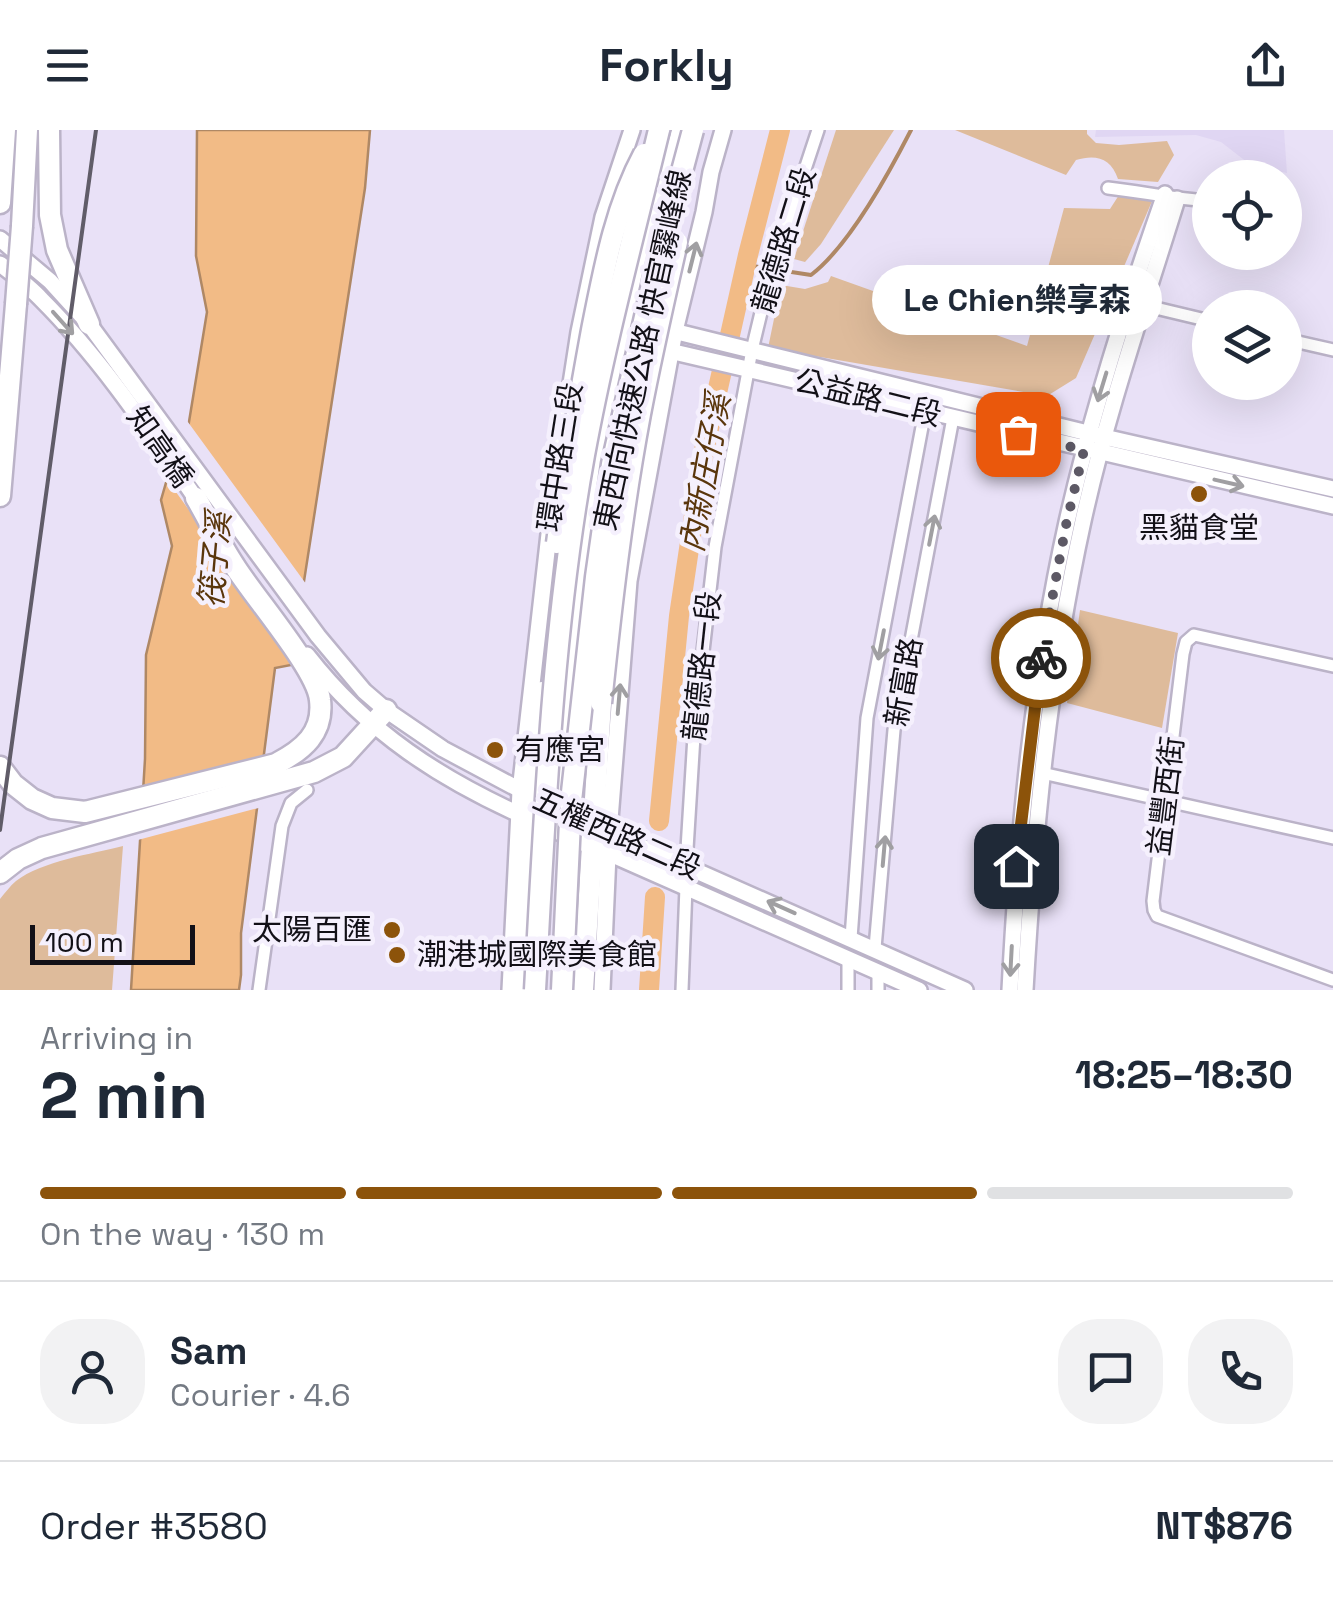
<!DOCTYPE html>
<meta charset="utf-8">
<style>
body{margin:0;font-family:"Space Grotesk","Noto Sans TC",sans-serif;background:#f2f2f3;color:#1f2937;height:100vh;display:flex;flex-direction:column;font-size:38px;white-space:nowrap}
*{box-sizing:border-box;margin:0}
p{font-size:32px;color:#747a83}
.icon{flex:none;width:55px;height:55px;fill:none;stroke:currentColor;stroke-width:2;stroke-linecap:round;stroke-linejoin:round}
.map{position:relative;height:860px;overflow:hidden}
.drawer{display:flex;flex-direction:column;background:#fff;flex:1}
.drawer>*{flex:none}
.fabs{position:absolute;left:1192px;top:30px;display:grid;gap:20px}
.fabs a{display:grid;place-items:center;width:110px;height:110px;border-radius:50%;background:#fff;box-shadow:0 10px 40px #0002;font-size:50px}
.scale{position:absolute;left:30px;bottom:25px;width:165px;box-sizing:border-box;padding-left:10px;border:5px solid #121017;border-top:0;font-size:28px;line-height:35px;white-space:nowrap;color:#121017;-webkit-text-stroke:8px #f5f0fd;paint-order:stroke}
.pin{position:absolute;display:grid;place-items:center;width:85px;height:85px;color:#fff;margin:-42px;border-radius:20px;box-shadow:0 5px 15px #0006}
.courier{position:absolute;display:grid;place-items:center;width:100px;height:100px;margin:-50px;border:8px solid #8c530a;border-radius:50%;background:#fff;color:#222;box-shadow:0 2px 12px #0007}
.bubble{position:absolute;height:70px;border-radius:35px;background:#fff;box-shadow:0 10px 40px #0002;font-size:32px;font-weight:700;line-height:70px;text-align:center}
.summary em{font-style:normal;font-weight:700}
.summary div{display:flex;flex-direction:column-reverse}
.summary{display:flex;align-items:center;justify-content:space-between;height:170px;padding:0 40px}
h1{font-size:65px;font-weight:700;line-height:75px}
.bar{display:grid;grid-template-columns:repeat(4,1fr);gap:15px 10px;align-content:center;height:120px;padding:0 40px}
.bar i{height:12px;border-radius:8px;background:#e0e1e3}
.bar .selected{background:#8c530a}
.bar p{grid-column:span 4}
.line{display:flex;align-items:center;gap:25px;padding:0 40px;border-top:2px solid #e0e1e3}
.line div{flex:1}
.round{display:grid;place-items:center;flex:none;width:105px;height:105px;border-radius:40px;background:#f2f2f3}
header{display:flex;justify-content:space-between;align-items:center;height:130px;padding:0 40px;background:#fff;font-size:45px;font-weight:700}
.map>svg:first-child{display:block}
.built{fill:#e0d6f3}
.green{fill:#debb9b}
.water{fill:#f2bb86;stroke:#af8865;stroke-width:2.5}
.pier{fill:#e9e1f7}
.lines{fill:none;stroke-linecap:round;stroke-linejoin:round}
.stream{stroke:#af8865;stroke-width:4}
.river{stroke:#f2bb86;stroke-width:20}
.street-casing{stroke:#bbb3c8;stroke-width:16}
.secondary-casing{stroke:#bbb3c8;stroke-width:20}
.highway-casing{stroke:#bbb3c8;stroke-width:25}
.street{stroke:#fff;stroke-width:11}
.secondary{stroke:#fff;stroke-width:15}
.highway{stroke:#fff;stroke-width:20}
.rail{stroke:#605c68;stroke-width:4}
.highway-bridge-casing{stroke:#bbb3c8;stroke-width:25;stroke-linecap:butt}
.highway-bridge{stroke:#fff;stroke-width:20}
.oneway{stroke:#a09fa2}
.done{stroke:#5d5965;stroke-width:10;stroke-dasharray:0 18}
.route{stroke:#8c530a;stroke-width:12}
.poi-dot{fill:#8c530a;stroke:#f5f0fd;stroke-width:4}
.labels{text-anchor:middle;stroke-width:9;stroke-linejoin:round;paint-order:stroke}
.street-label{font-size:30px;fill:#121017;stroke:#f5f0fd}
.poi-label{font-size:30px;fill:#121017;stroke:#f5f0fd;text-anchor:start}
.water-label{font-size:32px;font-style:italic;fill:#5a360c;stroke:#f5f0fd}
</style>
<header><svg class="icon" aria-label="menu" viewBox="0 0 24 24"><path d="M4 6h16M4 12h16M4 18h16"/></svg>Forkly<svg class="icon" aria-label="share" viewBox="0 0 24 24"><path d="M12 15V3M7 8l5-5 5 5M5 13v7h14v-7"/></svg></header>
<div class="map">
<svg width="1333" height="860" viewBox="0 0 1333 860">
<rect width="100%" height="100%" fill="#e9e1f7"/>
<!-- built -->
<path class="built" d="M1096,0H1284L1287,43L1252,36L1221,12L1196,5L1095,7Z"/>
<!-- green -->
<g class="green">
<path d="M836,0H894L821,114L805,132L794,129Z"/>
<path d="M955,0H1087V4L1096,13L1119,15L1167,11L1174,25L1158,52L1118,49C1111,28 1096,24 1076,30L1066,45Z"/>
<path d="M1119,65L1153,69L1076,248L1047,266L768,218L781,155L805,159L828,152L831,146L1027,216L1064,78L1110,79Z"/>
<path d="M1080,480L1178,503L1162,598L1067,573Z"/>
<path d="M123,716L112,860H0V769C5,763 10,756 16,751C42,731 92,724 123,716Z"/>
</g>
<!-- water -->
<path class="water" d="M197,0H370L365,58L291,535L275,538L241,803V845L239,860H131L145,629L146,525L172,416L161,370L174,325L187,304L207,182L196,126Z"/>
<!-- pier -->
<g class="pier">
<path d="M185,288L309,458L297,530L163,344L169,323L182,302Z"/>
<path d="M269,629L262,677L134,711L137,662Z"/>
</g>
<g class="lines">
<!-- stream -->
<path class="stream" d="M746,135L811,145C849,116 889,43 911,0"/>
<!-- river -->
<g class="river">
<path d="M659,691L679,486L703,325L748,125L780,0"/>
<path d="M649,860L655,767"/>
</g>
<defs>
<g id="street">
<path d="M1108,58C1143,62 1176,69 1210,71"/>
<path d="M1285,75H1290"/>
<path d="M1143,175L1210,191"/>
<path d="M1285,209L1333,220"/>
<path d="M1333,536L1194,505L1186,512L1183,524L1153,771L1154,780L1157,786L1333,850"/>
<path d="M1042,643L1333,708"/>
<path d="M686,735L695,590L715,417L752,220L770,145L818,0"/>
<path d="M851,808L867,588L925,281"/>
<path d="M875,818L894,600L953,288"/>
<path d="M848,828V860"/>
<path d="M878,842V860"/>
<path d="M259,860L282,696L291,673L307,660"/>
<path d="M682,860L686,757"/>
</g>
<g id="secondary">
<path d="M0,109L50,151L89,194L318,506L364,561L386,580L443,619L552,677L965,860"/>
<path d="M0,134C14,145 29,156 41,169C103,231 151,304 201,376"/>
<path d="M665,199L1104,307L1333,359"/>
<path d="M661,219L1333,376"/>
<path d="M561,318L579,202L603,87L632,0"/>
<path d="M307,525C367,602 441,650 530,689C556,700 581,714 608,723L919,860"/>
<path d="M564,689L560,680L568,572L583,445L600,332L661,60L680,0"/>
<path d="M510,860L520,661L550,395"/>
<path d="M602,860L609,702L629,451L675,201L704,82L711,42L723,0"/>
<path d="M1010,860C1018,703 1033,546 1067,392C1092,281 1127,172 1165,64"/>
<path d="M1025,860C1034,702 1049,546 1083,391C1107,282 1144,176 1177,69"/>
</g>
<g id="highway">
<path d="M49,0L50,85L57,120L89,194"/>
<path d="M0,73L5,0"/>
<path d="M22,96L27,0"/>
<path d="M0,366L16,174"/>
<path d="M0,637L13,654L32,669L52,678L85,682L276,634C303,620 324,603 320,570C317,539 253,466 234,435C220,414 209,390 196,368"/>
<path d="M0,743L18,729L42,718L314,642L343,627L386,580"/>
<path d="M521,860L533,667L542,562"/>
<path d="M583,860L601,573"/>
</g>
</defs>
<!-- street casing -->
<use href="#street" class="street-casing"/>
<!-- secondary casing -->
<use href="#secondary" class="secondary-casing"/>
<!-- highway casing -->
<use href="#highway" class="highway-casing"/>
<!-- street -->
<use href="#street" class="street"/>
<!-- secondary -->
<use href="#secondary" class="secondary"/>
<!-- highway -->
<use href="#highway" class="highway"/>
<!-- rail -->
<path class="rail" d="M0,700L96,0"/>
<defs>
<g id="highway-bridge">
<path d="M16,174L22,96"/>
<path d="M557,413C566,342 579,271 592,200C604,140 615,78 644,24"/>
<path d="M601,573C611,476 622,380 640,284C651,226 664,169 677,112"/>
<path d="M535,860C545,681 552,501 584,325C604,216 633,108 659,0"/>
<path d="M562,860L571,671L596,447L612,334L655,142L693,0"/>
</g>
</defs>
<!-- highway-bridge casing -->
<use href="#highway-bridge" class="highway-bridge-casing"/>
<!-- highway-bridge -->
<use href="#highway-bridge" class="highway-bridge"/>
</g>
<!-- one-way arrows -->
<defs><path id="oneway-shaft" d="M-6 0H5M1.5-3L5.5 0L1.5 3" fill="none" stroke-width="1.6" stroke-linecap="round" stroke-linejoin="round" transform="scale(2.5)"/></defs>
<g class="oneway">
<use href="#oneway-shaft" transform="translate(693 127) rotate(-76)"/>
<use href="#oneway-shaft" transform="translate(63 193) rotate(48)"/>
<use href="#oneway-shaft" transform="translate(1102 257) rotate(107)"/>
<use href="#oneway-shaft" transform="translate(1229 353) rotate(13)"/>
<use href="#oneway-shaft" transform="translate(932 400) rotate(-79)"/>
<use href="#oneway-shaft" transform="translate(881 515) rotate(101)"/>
<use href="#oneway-shaft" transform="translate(619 569) rotate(-85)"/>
<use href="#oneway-shaft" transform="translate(884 721) rotate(-85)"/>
<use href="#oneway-shaft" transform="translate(781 777) rotate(-156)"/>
<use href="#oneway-shaft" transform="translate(1011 831) rotate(93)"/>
</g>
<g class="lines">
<!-- done -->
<path class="done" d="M1018,304L1084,320L1066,395L1041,528"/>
<!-- route -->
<path class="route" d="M1016,736L1041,528"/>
</g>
<!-- markers -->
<g class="poi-dot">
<circle cx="1199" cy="364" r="10"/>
<circle cx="495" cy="620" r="10"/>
<circle cx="392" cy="800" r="10"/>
<circle cx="397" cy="825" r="10"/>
</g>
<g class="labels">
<!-- street labels -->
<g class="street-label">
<text transform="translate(784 110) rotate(-73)" y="10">龍德路二段</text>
<text transform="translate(643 220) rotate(-78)" y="10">東西向快速公路 快官霧峰線</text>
<text transform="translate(868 268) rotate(14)" y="10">公益路二段</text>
<text transform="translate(160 317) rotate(55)" y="10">知高橋</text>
<text transform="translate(560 327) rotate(-81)" y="10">環中路三段</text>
<text transform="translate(702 536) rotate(-84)" y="10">龍德路一段</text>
<text transform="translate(904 552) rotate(-80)" y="10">新富路</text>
<text transform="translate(1166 666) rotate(-83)" y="10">益豐西街</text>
<text transform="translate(617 704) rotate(24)" y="10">五權西路二段</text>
</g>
<!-- poi labels -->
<g class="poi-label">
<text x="1199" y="408" text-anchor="middle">黑貓食堂</text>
<text x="515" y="630">有應宮</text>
<text x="372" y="810" text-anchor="end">太陽百匯</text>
<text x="417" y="835">潮港城國際美食館</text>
</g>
<!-- water labels -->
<g class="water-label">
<text transform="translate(705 343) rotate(-80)" y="11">內新庄仔溪</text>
<text transform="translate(215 430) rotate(-85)" y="11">筏子溪</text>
</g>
</g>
</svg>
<div class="fabs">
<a><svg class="icon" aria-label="locate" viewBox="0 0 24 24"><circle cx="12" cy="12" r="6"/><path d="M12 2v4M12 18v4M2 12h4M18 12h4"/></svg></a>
<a><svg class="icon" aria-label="layers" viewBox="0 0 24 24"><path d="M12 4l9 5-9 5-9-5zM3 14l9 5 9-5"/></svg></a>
</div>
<div class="scale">100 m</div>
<div class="pin" style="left:1018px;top:304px;background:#ea580c"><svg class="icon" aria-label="bag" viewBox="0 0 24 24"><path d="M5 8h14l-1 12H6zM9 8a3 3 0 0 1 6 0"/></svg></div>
<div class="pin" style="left:1016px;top:736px;background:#1f2937"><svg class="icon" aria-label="home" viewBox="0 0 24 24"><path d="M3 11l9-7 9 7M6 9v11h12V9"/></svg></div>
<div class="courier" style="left:1041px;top:528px"><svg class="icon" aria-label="bike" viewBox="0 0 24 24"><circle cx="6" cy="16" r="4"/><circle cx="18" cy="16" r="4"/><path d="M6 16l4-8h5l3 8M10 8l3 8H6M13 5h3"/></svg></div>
<div class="bubble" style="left:872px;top:135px;width:290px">Le Chien樂享森</div>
</div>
<section class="drawer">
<div class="summary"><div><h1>2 min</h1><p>Arriving in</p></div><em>18:25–18:30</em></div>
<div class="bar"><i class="selected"></i><i class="selected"></i><i class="selected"></i><i></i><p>On the way · 130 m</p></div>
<div class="line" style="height:180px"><a class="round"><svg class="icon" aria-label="person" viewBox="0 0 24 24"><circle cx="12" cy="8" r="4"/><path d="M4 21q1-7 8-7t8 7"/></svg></a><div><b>Sam</b><p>Courier · 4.6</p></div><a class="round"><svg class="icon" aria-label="chat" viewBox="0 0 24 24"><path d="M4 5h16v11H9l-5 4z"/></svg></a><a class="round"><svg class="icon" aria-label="phone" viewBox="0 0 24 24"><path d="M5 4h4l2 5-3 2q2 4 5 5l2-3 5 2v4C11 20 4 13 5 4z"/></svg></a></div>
<div class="line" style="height:130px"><div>Order #3580</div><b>NT$876</b></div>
</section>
